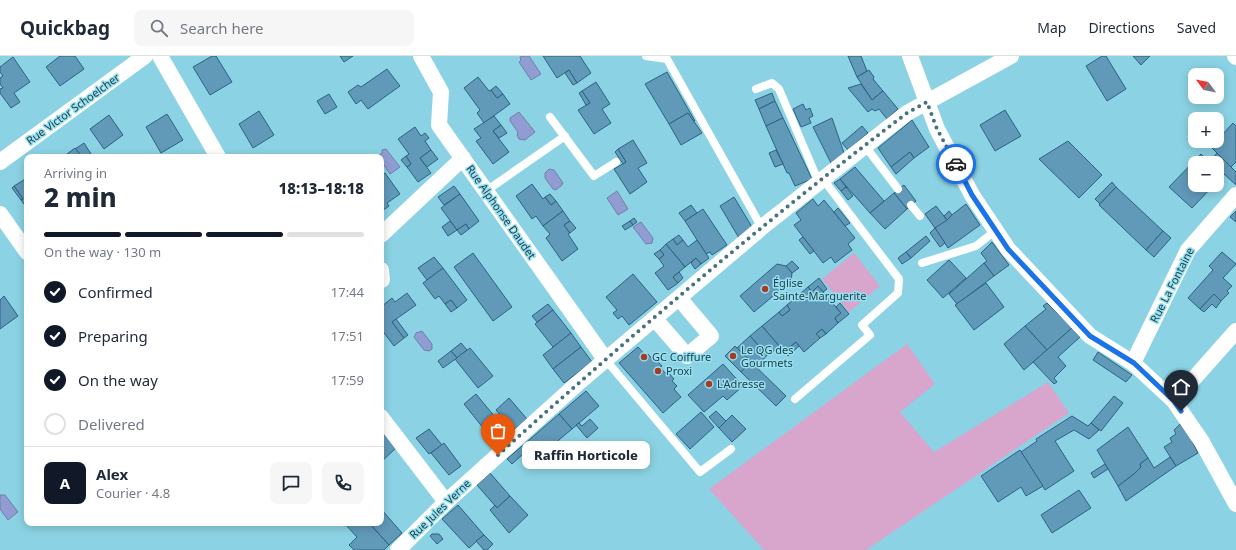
<!DOCTYPE html>
<meta charset="utf-8">
<style>
body{margin:0;font-family:"Noto Sans",sans-serif;background:#f6f6f7;color:#1f2937;height:100vh;display:flex;flex-direction:column;font-size:15px;white-space:nowrap}
*{box-sizing:border-box;margin:0}
p{font-size:13px;color:#747a83}
.icon{flex:none;width:22px;height:22px;fill:none;stroke:currentColor;stroke-width:2;stroke-linecap:round;stroke-linejoin:round}
.map{position:relative;flex:1;overflow:hidden}
.sheet{position:absolute;left:24px;top:98px;width:360px;height:372px;display:flex;flex-direction:column;background:#fff;border-radius:8px;box-shadow:0 2px 10px #0003}
.sheet>*{flex:none}
.needle{width:26px;rotate:302deg}
.buttons{position:absolute;left:1188px;top:12px;display:grid;gap:8px}
.buttons a{display:grid;place-items:center;width:36px;height:36px;border-radius:8px;background:#fff;box-shadow:0 2px 10px #0003;font-size:20px}
.pin{position:absolute;display:grid;place-items:center;width:34px;height:34px;color:#fff;margin:-41px -17px;border-radius:50% 50% 50% 0;rotate:-45deg;box-shadow:0 0 4px #0007}
.pin .icon{rotate:45deg}
.courier{position:absolute;display:grid;place-items:center;width:40px;height:40px;margin:-20px;border:3px solid #1a73e8;border-radius:50%;background:#fff;color:#222;box-shadow:0 1px 5px #0007}
.bubble{position:absolute;height:28px;border-radius:8px;background:#fff;box-shadow:0 2px 10px #0003;font-size:13px;font-weight:800;line-height:28px;text-align:center}
.summary em{font-style:normal;font-weight:800}
.summary div{display:flex;flex-direction:column-reverse}
.summary{display:flex;align-items:center;justify-content:space-between;height:68px;padding:0 20px}
h1{font-size:26px;font-weight:800;line-height:30px}
.bar{display:grid;grid-template-columns:repeat(4,1fr);gap:6px 4px;align-content:center;height:48px;padding:0 20px}
.bar i{height:5px;border-radius:3px;background:#e0e1e3}
.bar .current{background:#111827}
.bar p{grid-column:span 4}
.line{display:flex;align-items:center;gap:10px;padding:0 20px;border-top:1px solid #e0e1e3}
.line div{flex:1}
.round{display:grid;place-items:center;flex:none;width:42px;height:42px;border-radius:8px;background:#f6f6f7}
ol{padding:0 20px;list-style:none}
li{display:flex;align-items:center;gap:12px;height:44px}
li p{margin-inline-start:auto}
li .icon{padding:4px;border-radius:50%;background:#111827;color:#fff;stroke-width:4}
li:last-child{color:#747a83}
li i{width:22px;height:22px;border:2px solid #e0e1e3;border-radius:50%}
header{display:flex;align-items:center;gap:24px;box-sizing:border-box;height:56px;padding:0 20px;background:#fff;border-bottom:1px solid #e0e1e3}
header strong{font-size:19px}
nav{display:flex;gap:22px;margin-inline-start:auto;font-size:14px}
.search{width:280px;height:36px;background:#f6f6f7;display:flex;align-items:center;gap:10px;box-sizing:border-box;padding:0 14px;border-radius:8px;color:#747a83;font-size:15px}
.map>svg:first-child{display:block}
.green{fill:#d8a5cc}
.water{fill:#919cd2;stroke:#6f80a7}
.building{fill:#6199b9;stroke:#2b6381}
.lines{fill:none;stroke-linecap:round;stroke-linejoin:round}
.service{stroke:#fff;stroke-width:8}
.minor{stroke:#fff;stroke-width:16}
.done{stroke:#45727c;stroke-width:4;stroke-dasharray:0 7.2}
.route{stroke:#1a73e8;stroke-width:5}
.poi-dot{fill:#a53c22;stroke:#97e0f2;stroke-width:1.5}
.labels{text-anchor:middle;stroke-width:3;stroke-linejoin:round;paint-order:stroke}
.street-label{font-size:11px;fill:#1f3d44;stroke:#97e0f2}
.poi-label{font-size:11px;fill:#1f3d44;stroke:#97e0f2;text-anchor:start}
</style>
<header>
<strong>Quickbag</strong>
<div class="search"><svg class="icon" aria-label="search" viewBox="0 0 24 24"><circle cx="10" cy="10" r="6"/><path d="M15 15l6 6"/></svg>Search here</div>
<nav><a>Map</a><a>Directions</a><a>Saved</a></nav>
</header>
<div class="map">
<svg width="1236" height="494" viewBox="0 0 1236 494">
<rect width="100%" height="100%" fill="#8bd3e4"/>
<!-- green -->
<g class="green">
<path d="M854,197L880,230L849,256L822,223Z"/>
<path d="M907,288L935,328L900,356L934,396L1048,326L1069,357L866,494H764L709,433Z"/>
</g>
<!-- water -->
<g class="water">
<path d="M522,0H529L541,18L531,24L519,6L521,4L520,1Z"/>
<path d="M519,56L535,76L525,84L519,83L517,79L518,76L510,65V62Z"/>
<path d="M386,93L400,111L390,118L381,105V101L378,100L382,97V94Z"/>
<path d="M549,113L554,114L563,127L562,129L556,134L553,133L545,122V117Z"/>
<path d="M617,135L628,153L618,159L607,142Z"/>
<path d="M641,166L653,182L652,187L646,188L633,171Z"/>
<path d="M422,275L432,288V293L429,295L424,294L414,281L416,277Z"/>
<path d="M0,439H5L18,456L8,464L0,453Z"/>
</g>
<!-- building -->
<g class="building">
<path d="M60,0H75L84,13L60,30L46,11Z"/>
<path d="M212,0H216L232,26L210,39L193,11Z"/>
<path d="M340,0H353L344,6Z"/>
<path d="M543,0H580L591,17L577,27L569,14L557,22Z"/>
<path d="M848,0H861L867,15L857,21Z"/>
<path d="M1102,0H1106L1126,33L1107,45L1086,10Z"/>
<path d="M1133,0H1150L1141,9Z"/>
<path d="M13,1L30,26L14,37L20,46L11,52L0,37V33L3,32L0,28V22L3,20L0,16V11Z"/>
<path d="M387,13L400,30L368,53L361,44L356,48L348,36L358,29L361,31Z"/>
<path d="M569,14L577,27L573,29L565,17Z"/>
<path d="M869,14L874,21L873,23L883,35L872,44L857,21Z"/>
<path d="M667,16L695,65L693,66L688,57L669,68L645,28Z"/>
<path d="M478,21L489,35L491,34L497,42L503,38L510,48L484,67L477,57L480,54L464,32Z"/>
<path d="M596,26L610,48L602,53L611,67L594,78L578,54L590,47L582,35Z"/>
<path d="M861,28L872,44L883,35L898,53L887,63L879,53L875,55L872,53L868,56L848,32Z"/>
<path d="M496,30L503,38L497,42L491,34Z"/>
<path d="M582,35L590,47L586,49L579,37Z"/>
<path d="M772,37L775,45L759,53L755,44Z"/>
<path d="M329,38L337,51L325,58L317,45Z"/>
<path d="M775,45L783,62L766,70L759,53Z"/>
<path d="M803,48L806,54L810,52L813,60L809,62L811,67L801,71L793,53Z"/>
<path d="M1005,54L1021,80L995,95L980,69Z"/>
<path d="M259,55L274,79L253,92L239,68Z"/>
<path d="M688,57L702,77L681,89L669,68Z"/>
<path d="M167,58L183,84L161,97L146,71Z"/>
<path d="M109,59L123,79L104,93L90,73Z"/>
<path d="M494,60L501,69L493,75L509,96L493,108L476,85L481,82L474,73Z"/>
<path d="M783,62L812,123L795,130L789,117H787L766,70Z"/>
<path d="M832,62L845,100L832,109L813,71Z"/>
<path d="M912,64L929,91L914,102L910,96L891,111L878,92Z"/>
<path d="M1233,67L1236,70V106L1231,111L1211,91Z"/>
<path d="M501,69L507,77L499,82L493,75Z"/>
<path d="M862,70L868,77L848,94L842,87Z"/>
<path d="M415,71L421,80L425,77L429,82L425,85L431,94L420,102L431,117L418,126L407,111L411,108L406,100L409,98L398,83Z"/>
<path d="M633,84L647,107L638,112L647,126L630,138L614,113L626,106L618,93Z"/>
<path d="M1068,85L1102,119L1079,142L1039,103Z"/>
<path d="M84,87L93,101H82L75,93Z"/>
<path d="M75,92L82,101H63Z"/>
<path d="M618,93L626,106L623,108L615,96Z"/>
<path d="M431,94L438,103L427,111L420,102Z"/>
<path d="M776,94L783,108L775,111L769,97Z"/>
<path d="M910,96L914,102L896,118L891,111Z"/>
<path d="M1217,97L1236,116V129L1224,118L1217,126V107H1195V129H1214L1192,152L1169,131L1201,98L1209,106Z"/>
<path d="M406,100L411,108L407,111L401,104Z"/>
<path d="M855,111L884,145L870,157L840,123Z"/>
<path d="M385,117L400,138L387,147L389,150L382,155L381,120Z"/>
<path d="M27,122V152L21,144L23,143L14,130Z"/>
<path d="M840,123L846,131L841,135L834,127Z"/>
<path d="M1112,126L1116,131L1100,148L1095,143Z"/>
<path d="M532,128L543,143L545,141L551,149L556,145L563,155L543,170L536,160L532,163L516,140Z"/>
<path d="M904,129L916,145L907,153L894,137Z"/>
<path d="M14,130L23,143L21,144L12,132Z"/>
<path d="M454,130L460,138L444,149L438,141Z"/>
<path d="M846,131L853,140L848,144L841,135Z"/>
<path d="M1116,131L1163,175L1146,194L1099,149Z"/>
<path d="M894,137L907,153L885,173L870,157Z"/>
<path d="M460,138L479,165L469,173L466,168L457,174L441,152Z"/>
<path d="M550,138L556,145L551,149L545,141Z"/>
<path d="M734,141L752,171L739,182L720,150Z"/>
<path d="M813,143L818,150L824,144L855,182L848,188L852,194L835,207L831,201L823,207L794,169L801,164L796,157Z"/>
<path d="M966,148L980,169L948,192L935,172Z"/>
<path d="M691,149L697,157L685,165L679,157Z"/>
<path d="M936,150L947,164L935,172L925,158Z"/>
<path d="M838,152L850,167L845,170L834,156Z"/>
<path d="M703,153L727,189L712,199L710,196L706,198L685,165Z"/>
<path d="M563,155L570,165L564,169L570,177L568,178L578,193L562,205L546,182L550,178L543,170Z"/>
<path d="M949,155L952,159L947,164L944,160Z"/>
<path d="M1236,155V166L1230,161Z"/>
<path d="M634,162L637,166L633,169L630,165Z"/>
<path d="M450,165L457,174L448,180L442,171Z"/>
<path d="M570,165L576,172L570,177L564,169Z"/>
<path d="M630,165L633,169L625,174L622,170Z"/>
<path d="M466,168L469,173L461,179L457,174Z"/>
<path d="M935,172L945,187L940,191L930,177Z"/>
<path d="M1163,175L1171,182L1154,201L1146,194Z"/>
<path d="M679,179L683,184L677,189L673,183Z"/>
<path d="M926,180L930,185L911,202L906,196Z"/>
<path d="M803,181L814,195L810,198L799,184Z"/>
<path d="M673,183L677,189L683,184L688,191L697,184L709,202L701,208L696,202L685,211L666,188Z"/>
<path d="M992,186L1009,209L994,220L984,207L987,205L981,197Z"/>
<path d="M666,188L685,211L673,221L678,227L668,234L655,217L664,210L659,203L664,199L660,194Z"/>
<path d="M660,194L664,199L659,203L654,198Z"/>
<path d="M906,196L911,202L902,208L898,202Z"/>
<path d="M1222,196L1236,208L1223,222L1232,230L1227,235L1229,237L1221,245L1214,238L1200,253L1188,242L1213,214L1209,210Z"/>
<path d="M473,197L512,251L493,265L454,211Z"/>
<path d="M434,201L443,212L427,224L418,212Z"/>
<path d="M696,202L701,208L695,213L691,207Z"/>
<path d="M949,204L966,222L943,242L927,224Z"/>
<path d="M792,205L799,212L792,217L786,210Z"/>
<path d="M984,207L994,220L957,248L949,238Z"/>
<path d="M777,208L786,210L792,217L791,225L754,256L740,240Z"/>
<path d="M443,212L467,244L457,252L451,244L445,248L439,240L435,243L423,227Z"/>
<path d="M679,216L683,222L678,227L673,221Z"/>
<path d="M633,218L657,246L629,269L622,260L618,263L613,257L617,254L606,241Z"/>
<path d="M819,222L827,233L823,236L818,230L812,236L808,231Z"/>
<path d="M986,227L1004,251L974,274L955,249Z"/>
<path d="M818,230L841,257L835,262L838,267L826,278L822,273L816,278L820,282L804,296L796,286L784,296L762,270L779,256L782,260L790,254L787,249L808,231L812,236Z"/>
<path d="M407,237L416,249L392,266L404,282L394,290L381,273V251L392,242L395,246Z"/>
<path d="M1214,238L1221,245L1216,252L1212,248L1204,256L1200,253Z"/>
<path d="M4,240L18,260L0,273V244Z"/>
<path d="M451,244L457,252L451,256L445,248Z"/>
<path d="M840,247L849,258L838,267L835,262L841,257L836,251Z"/>
<path d="M1047,247L1072,272L1047,294L1025,270L1046,253L1043,250Z"/>
<path d="M548,248L553,254L537,266L532,260Z"/>
<path d="M787,249L790,254L782,260L779,256Z"/>
<path d="M553,254L571,277L553,291L535,268Z"/>
<path d="M396,263L408,279L404,282L392,266Z"/>
<path d="M762,270L780,291L767,299L750,280Z"/>
<path d="M1025,270L1047,294L1024,314L1004,288Z"/>
<path d="M1072,272L1080,281L1058,301L1066,310L1054,322L1057,326L1054,328L1033,306Z"/>
<path d="M822,273L826,278L820,282L816,278Z"/>
<path d="M571,277L581,291L553,313L543,299Z"/>
<path d="M750,280L767,299L757,311L737,292Z"/>
<path d="M796,286L799,290L788,300L784,296Z"/>
<path d="M461,287L467,294L457,302L451,295Z"/>
<path d="M735,290L751,306L741,316L725,300Z"/>
<path d="M581,291L592,306L564,327L553,313Z"/>
<path d="M638,291L646,300L648,298L653,304L655,303L662,310L660,311L665,317L667,315L674,323L672,325L677,330L674,333L681,341L663,357L619,307Z"/>
<path d="M470,292L493,320L478,332L455,303Z"/>
<path d="M451,295L457,302L443,312L438,305Z"/>
<path d="M1098,296L1132,319L1126,326L1093,304Z"/>
<path d="M751,306L786,340L776,350L741,316Z"/>
<path d="M723,308L743,330L727,344L723,340L704,356L688,339Z"/>
<path d="M586,335L599,350L572,373L559,358Z"/>
<path d="M476,338L509,378L496,388L464,348Z"/>
<path d="M1114,340L1123,347L1101,375L1091,367Z"/>
<path d="M509,342L527,363L514,374L496,354Z"/>
<path d="M716,355L726,365L719,372L709,361Z"/>
<path d="M701,356L714,371L690,393L676,378Z"/>
<path d="M559,358L572,373L542,398L534,388L512,408L507,403Z"/>
<path d="M732,359L746,373L732,386L719,372Z"/>
<path d="M1072,360L1088,370L1091,367L1099,374L1089,383L1074,374L1055,385L1074,415L1045,434L1021,396L1037,385L1036,383Z"/>
<path d="M590,363L598,372L587,382L576,369L579,367L582,370Z"/>
<path d="M1180,368L1190,381L1198,397L1176,410L1164,391L1172,386L1170,382L1176,378L1174,374Z"/>
<path d="M1128,371L1148,402L1140,408L1141,411L1134,418L1118,430L1097,394Z"/>
<path d="M381,372L396,392L381,406Z"/>
<path d="M429,373L442,389L429,398L416,382Z"/>
<path d="M444,387L461,410L449,419L431,397Z"/>
<path d="M1020,394L1043,430L1026,440L1021,431L998,446L981,420Z"/>
<path d="M1170,401L1176,410L1126,445L1118,430L1134,418L1141,411L1140,408L1148,402L1154,412Z"/>
<path d="M1105,408L1108,413L1094,422L1091,417Z"/>
<path d="M490,417L510,440L497,452L477,429Z"/>
<path d="M1079,434L1091,452L1052,477L1041,459Z"/>
<path d="M510,440L528,459L509,477L490,454L495,449L497,452Z"/>
<path d="M458,449L484,479L469,492L442,463Z"/>
<path d="M381,453L402,477L389,489L369,467H381Z"/>
<path d="M344,467H369L389,489L384,494H354L349,489L357,481Z"/>
<path d="M432,478H439L443,483L437,488L430,480Z"/>
<path d="M484,479L493,488L487,494H484L476,485Z"/>
</g>
<g class="lines">
<!-- service -->
<g class="service">
<path d="M646,0L667,3L762,172"/>
<path d="M756,33L772,27L779,33L819,127"/>
<path d="M550,61L594,120L616,106"/>
<path d="M865,90L898,133"/>
<path d="M486,135L565,80"/>
<path d="M911,149L920,160"/>
<path d="M922,207L976,190L996,174"/>
<path d="M605,303L700,416L731,393"/>
<path d="M795,343L870,279L862,269L898,237L899,223L823,123"/>
</g>
<!-- minor -->
<g class="minor">
<path d="M160,0L218,101"/>
<path d="M421,0L441,36L439,69L605,303"/>
<path d="M910,0L937,73L972,139L1008,193L1090,280L1133,307L1174,345L1202,386L1236,448"/>
<path d="M1235,0L1236,1"/>
<path d="M0,106L145,0"/>
<path d="M0,158L27,196"/>
<path d="M381,179L463,102"/>
<path d="M381,214L382,224"/>
<path d="M655,263L687,300L711,280L679,242"/>
<path d="M1133,307L1188,194L1236,139"/>
<path d="M1174,345L1236,275"/>
<path d="M381,361L446,446"/>
<path d="M398,494L446,446L577,328L766,168L907,57L1011,0"/>
</g>
</g>
<g class="lines">
<!-- done -->
<path class="done" d="M498,399C630,280 766,164 907,57L927,46L937,73L956,108"/>
<!-- route -->
<path class="route" d="M956,108L972,139L1008,193L1090,280L1134,307L1174,345L1181,355"/>
</g>
<!-- markers -->
<g class="poi-dot">
<circle cx="765" cy="233" r="4"/>
<circle cx="733" cy="300" r="4"/>
<circle cx="644" cy="301" r="4"/>
<circle cx="658" cy="315" r="4"/>
<circle cx="709" cy="328" r="4"/>
</g>
<g class="labels">
<!-- street labels -->
<g class="street-label">
<text transform="translate(73 53) rotate(-36)" y="4">Rue Victor Schoelcher</text>
<text transform="translate(501 156) rotate(55)" y="4">Rue Alphonse Daudet</text>
<text transform="translate(1172 229) rotate(-63)" y="4">Rue La Fontaine</text>
<text transform="translate(440 453) rotate(-44)" y="4">Rue Jules Verne</text>
</g>
<!-- poi labels -->
<g class="poi-label">
<text x="773" y="231">Église<tspan x="773" dy="13">Sainte-Marguerite</tspan></text>
<text x="741" y="298">Le QG des<tspan x="741" dy="13">Gourmets</tspan></text>
<text x="652" y="305">GC Coiffure</text>
<text x="666" y="319">Proxi</text>
<text x="717" y="332">L'Adresse</text>
</g>
</g>
</svg>
<div class="buttons">
<a><svg class="needle" viewBox="-14 -14 28 28"><path d="M0-13l5 13h-10z" fill="#e53935"/><path d="M0 13l5-13h-10z" fill="#747a83"/></svg></a>
<a>+</a>
<a>−</a>
</div>
<div class="pin" style="left:498px;top:399px;background:#ea580c"><svg class="icon" aria-label="bag" viewBox="0 0 24 24"><path d="M5 8h14l-1 12H6zM9 8a3 3 0 0 1 6 0"/></svg></div>
<div class="pin" style="left:1181px;top:355px;background:#1f2937"><svg class="icon" aria-label="home" viewBox="0 0 24 24"><path d="M3 11l9-7 9 7M6 9v11h12V9"/></svg></div>
<div class="courier" style="left:956px;top:108px"><svg class="icon" aria-label="car" viewBox="0 0 24 24"><path d="M5 17H2v-5l4-1 3-4h7l3 4 3 1v5h-3M9 17h6M6 11h13"/><circle cx="7" cy="17" r="2"/><circle cx="17" cy="17" r="2"/></svg></div>
<div class="bubble" style="left:522px;top:385px;width:128px">Raffin Horticole</div>
<section class="sheet">
<div class="summary"><div><h1>2 min</h1><p>Arriving in</p></div><em>18:13–18:18</em></div>
<div class="bar"><i class="current"></i><i class="current"></i><i class="current"></i><i></i><p>On the way · 130 m</p></div>
<ol>
<li><svg class="icon" aria-label="check" viewBox="0 0 24 24"><path d="M5 12l5 5 9-10"/></svg>Confirmed<p>17:44</p></li>
<li><svg class="icon" aria-label="check" viewBox="0 0 24 24"><path d="M5 12l5 5 9-10"/></svg>Preparing<p>17:51</p></li>
<li><svg class="icon" aria-label="check" viewBox="0 0 24 24"><path d="M5 12l5 5 9-10"/></svg>On the way<p>17:59</p></li>
<li><i></i>Delivered</li>
</ol>
<div class="line" style="height:72px"><b class="round" style="background:#111827;color:#fff">A</b><div><b>Alex</b><p>Courier · 4.8</p></div><a class="round"><svg class="icon" aria-label="chat" viewBox="0 0 24 24"><path d="M4 5h16v11H9l-5 4z"/></svg></a><a class="round"><svg class="icon" aria-label="phone" viewBox="0 0 24 24"><path d="M5 4h4l2 5-3 2q2 4 5 5l2-3 5 2v4C11 20 4 13 5 4z"/></svg></a></div>
</section>
</div>
